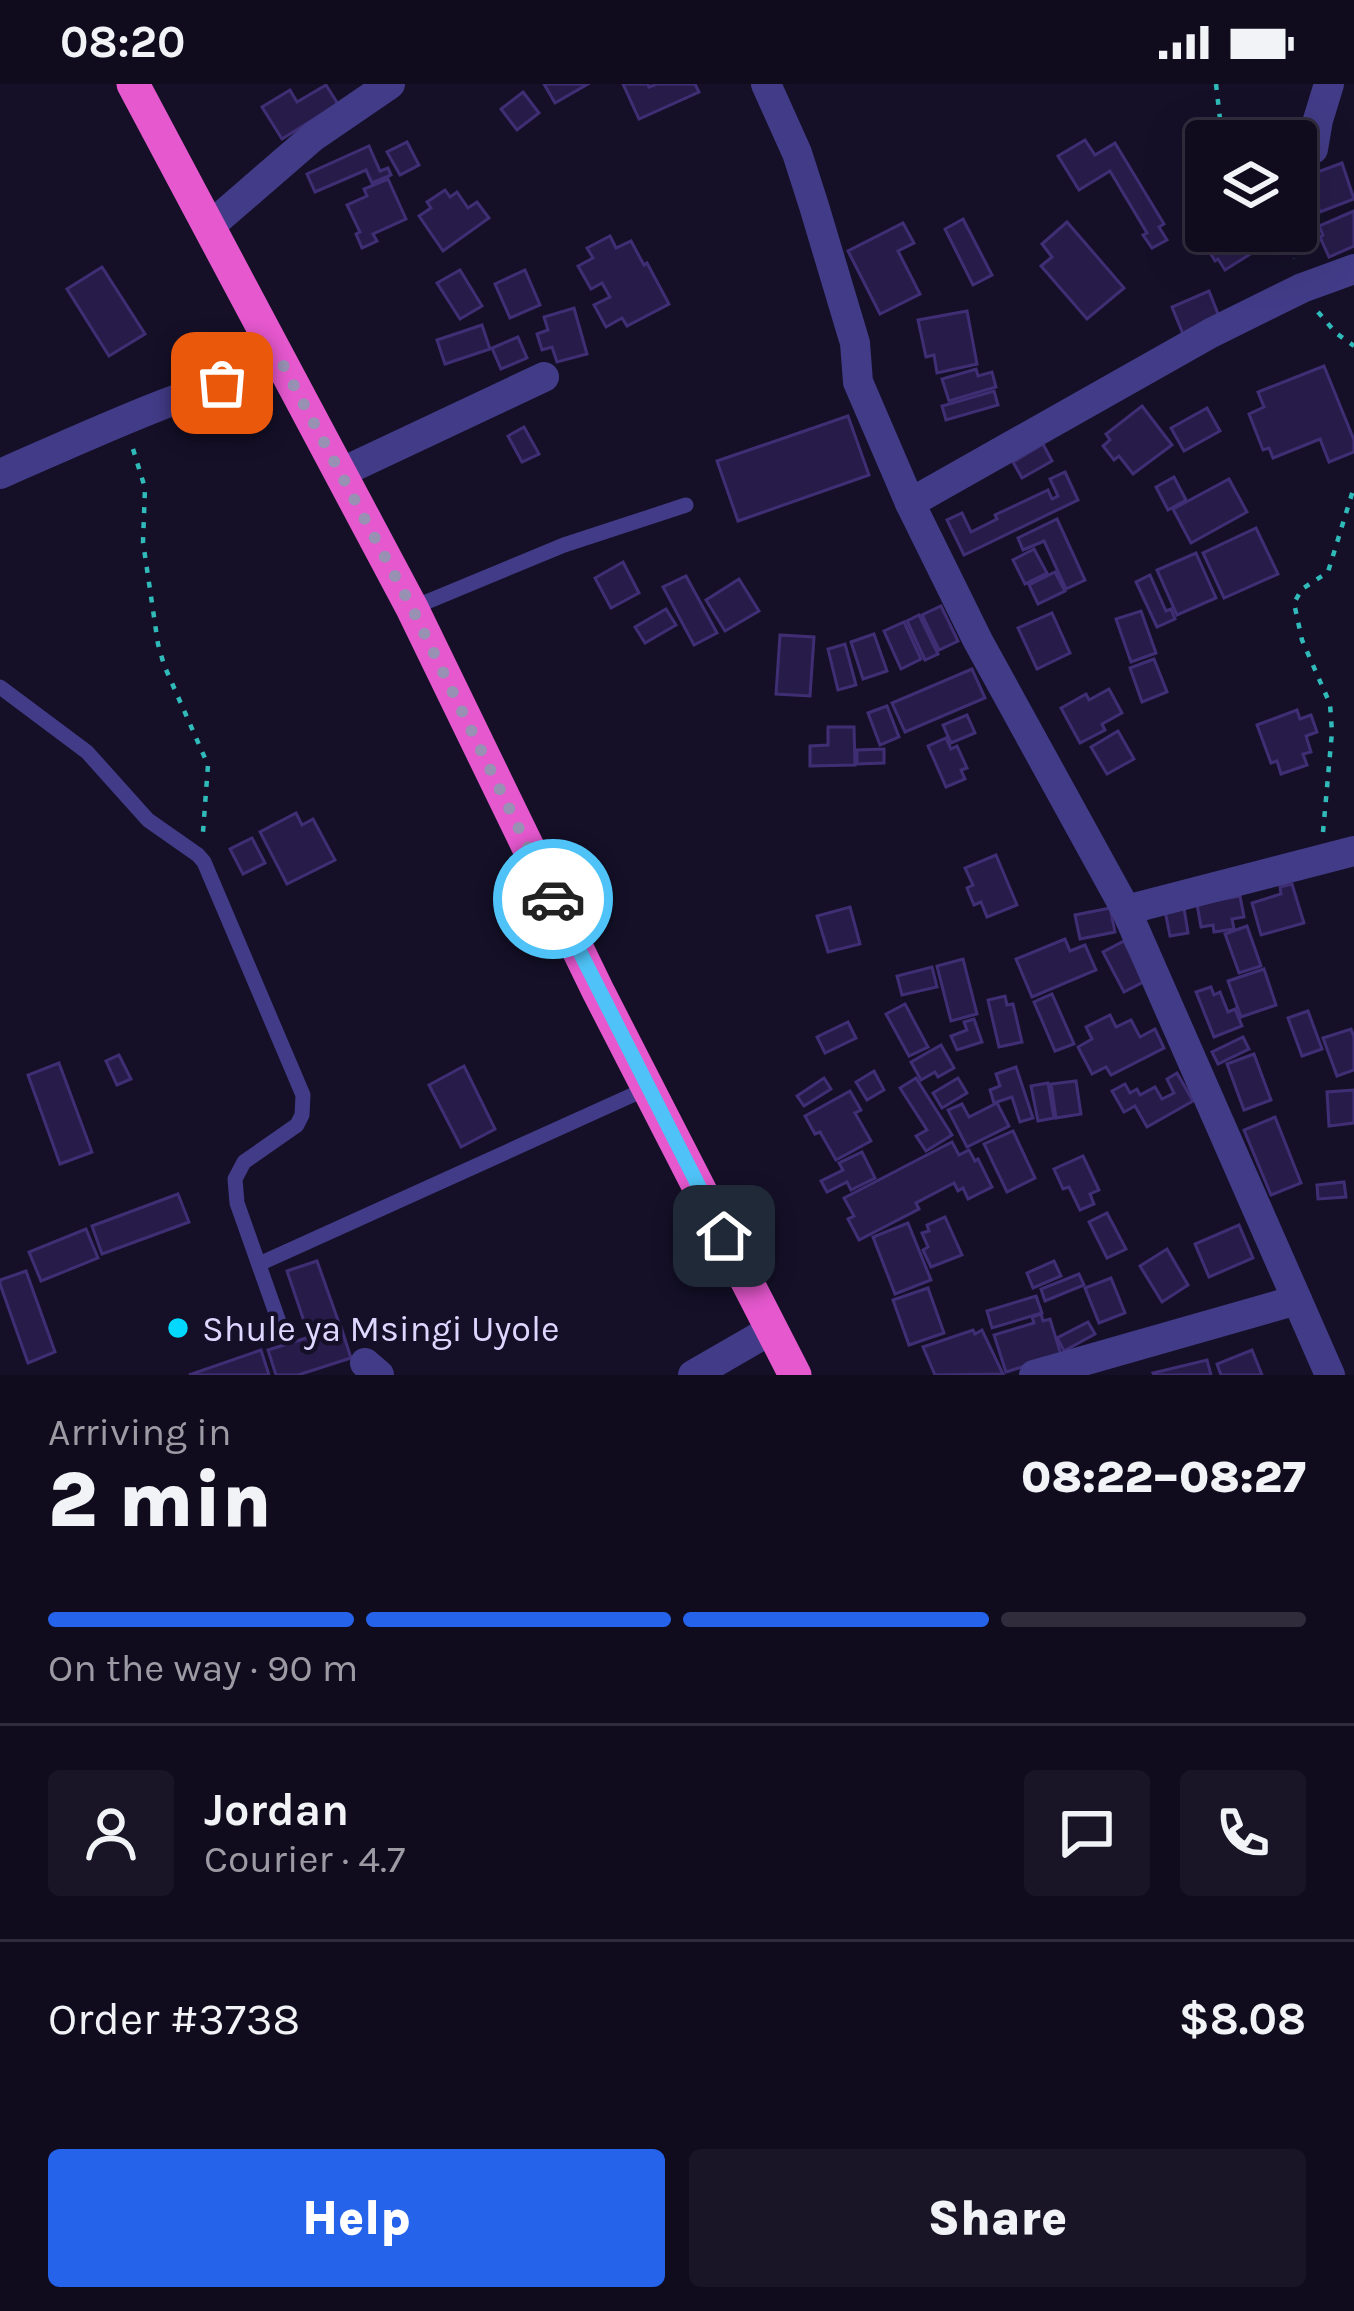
<!DOCTYPE html>
<meta charset="utf-8">
<style>
body{margin:0;font-family:Karla,sans-serif;background:#191527;color:#f1f3f6;height:100vh;display:flex;flex-direction:column;font-size:45px;white-space:nowrap}
*{box-sizing:border-box;margin:0}
p{font-size:39px;color:#9c9ba4}
.icon{flex:none;width:66px;height:66px;fill:none;stroke:currentColor;stroke-width:2;stroke-linecap:round;stroke-linejoin:round}
.map{position:relative;height:1291px;overflow:hidden}
.drawer{display:flex;flex-direction:column;background:#100c1e;flex:1}
.drawer>*{flex:none}
.controls{position:absolute;left:1185px;top:36px;display:grid;gap:24px}
.controls a{display:grid;place-items:center;width:132px;height:132px;border-radius:12px;background:#100c1e;box-shadow:0 12px 48px #0002,0 0 0 3px #302c3c;font-size:60px}
.pin{position:absolute;display:grid;place-items:center;width:102px;height:102px;color:#fff;margin:-51px;border-radius:24px;box-shadow:0 6px 18px #0006}
.courier{position:absolute;display:grid;place-items:center;width:120px;height:120px;margin:-60px;border:9px solid #4fc3f7;border-radius:50%;background:#fff;color:#222;box-shadow:0 3px 15px #0007}
.headline em{font-style:normal;font-weight:800}
.headline div{display:flex;flex-direction:column-reverse}
.headline{display:flex;align-items:center;justify-content:space-between;height:204px;padding:0 48px}
h1{font-size:78px;font-weight:800;line-height:90px}
.bar{display:grid;grid-template-columns:repeat(4,1fr);gap:18px 12px;align-content:center;height:144px;padding:0 48px}
.bar i{height:15px;border-radius:9px;background:#302c3c}
.bar .current{background:#2563eb}
.bar p{grid-column:span 4}
.line{display:flex;align-items:center;gap:30px;padding:0 48px;border-top:3px solid #302c3c}
.line div{flex:1}
.round{display:grid;place-items:center;flex:none;width:126px;height:126px;border-radius:12px;background:#191527}
.primary-button{display:flex;gap:24px;margin-top:auto;padding:24px 48px}
.primary-button a{flex:1;height:138px;border-radius:12px;background:#2563eb;color:#fff;font-size:48px;font-weight:800;line-height:138px;text-align:center}
.primary-button a+a{background:#191527;color:#f1f3f6}
.status{display:flex;justify-content:space-between;align-items:center;height:84px;padding:0 60px;background:#100c1e;direction:ltr}
.status svg{height:33px;fill:currentColor}
.map>svg:first-child{display:block}
.building{fill:#271c49;stroke:#402e75;stroke-width:3}
.lines{fill:none;stroke-linecap:round;stroke-linejoin:round}
.path{stroke:#30bab9;stroke-width:4.5;stroke-dasharray:6 9;stroke-linecap:butt}
.service{stroke:#423b87;stroke-width:15}
.minor{stroke:#423b87;stroke-width:30}
.trunk{stroke:#e558ce;stroke-width:33}
.done{stroke:#9891b4;stroke-width:12;stroke-dasharray:0 21.6}
.route{stroke:#4fc3f7;stroke-width:15}
.poi-dot{fill:#03d9ff;stroke:#151028;stroke-width:4.5}
.labels{text-anchor:middle;stroke-width:9;stroke-linejoin:round;paint-order:stroke}
.poi-label{font-size:36px;fill:#ded7ff;stroke:#151028;text-anchor:start}
</style>
<div class="status"><b>08:20</b><svg viewBox="0 0 49 12"><path d="M0 12V9h3v3zM5 12V6h3v6zM10 12V3h3v9zM15 12V0h3v12zM26 1h20v11H26zM47 4h2v5h-2z"/></svg></div>
<div class="map">
<svg width="1354" height="1291" viewBox="0 0 1354 1291">
<rect width="100%" height="100%" fill="#151028"/>
<!-- building -->
<g class="building">
<path d="M544,0H588L555,19Z"/>
<path d="M623,0H648L649,3L657,0H695L699,8L639,35Z"/>
<path d="M326,1L338,20L282,55L262,23L290,6L297,18Z"/>
<path d="M523,8L539,29L517,46L501,25Z"/>
<path d="M1085,56L1095,71L1115,59L1164,140L1159,143L1167,156L1152,164L1143,151L1147,149L1110,87L1079,106L1058,72Z"/>
<path d="M407,58L419,81L400,91L387,68Z"/>
<path d="M369,62L380,87L388,84L391,91L372,99L366,86L315,108L307,90Z"/>
<path d="M1342,79L1354,115L1320,128L1307,92Z"/>
<path d="M388,95L406,135L373,150L377,157L362,164L356,150L360,148L347,121L367,112L364,105Z"/>
<path d="M445,106L450,113L457,108L468,124L477,118L489,134L443,167L419,132L431,124L427,118Z"/>
<path d="M1354,127V162L1329,173L1320,153L1323,151L1319,142Z"/>
<path d="M963,135L992,191L973,201L945,145Z"/>
<path d="M1067,138L1124,204L1087,235L1041,182L1052,173L1042,160Z"/>
<path d="M903,139L914,159L898,167L920,210L880,230L848,167Z"/>
<path d="M1207,147H1268L1246,160L1252,169L1225,186L1218,175L1215,177L1200,152Z"/>
<path d="M610,152L616,164L631,157L644,181L647,179L669,220L627,242L622,234L606,243L594,221L610,213L602,199L591,205L578,182L593,174L587,164Z"/>
<path d="M102,183L145,250L109,272L67,205Z"/>
<path d="M460,186L482,222L460,235L437,199Z"/>
<path d="M525,186L540,221L510,234L495,200Z"/>
<path d="M1209,207L1220,235L1183,250L1172,223Z"/>
<path d="M574,224L587,270L557,278L552,263L542,266L537,250L548,246L544,233Z"/>
<path d="M967,227L977,280L937,289L934,271L926,273L918,236Z"/>
<path d="M482,241L490,265L445,280L437,256Z"/>
<path d="M518,253L527,274L501,285L492,264Z"/>
<path d="M1324,282L1354,356V368L1329,378L1320,355L1273,374L1269,364L1263,366L1249,330L1264,323L1258,308Z"/>
<path d="M976,285L978,292L992,288L996,303L949,317L942,295Z"/>
<path d="M994,307L998,321L946,336L942,322Z"/>
<path d="M1142,322L1172,361L1133,390L1119,372L1114,376L1103,362L1110,356L1106,350Z"/>
<path d="M1207,324L1220,347L1184,367L1171,344Z"/>
<path d="M848,332L869,391L738,437L717,377Z"/>
<path d="M524,343L539,370L522,378L508,352Z"/>
<path d="M1043,360L1052,377L1022,394L1013,378Z"/>
<path d="M1065,388L1078,416L964,471L947,436L962,429L971,448L997,435L995,431L1048,406L1052,415L1058,412L1050,395Z"/>
<path d="M1174,393L1186,416L1168,426L1156,403Z"/>
<path d="M1229,395L1247,428L1191,459L1173,425Z"/>
<path d="M1057,435L1085,496L1066,505L1044,457L1023,466L1018,454Z"/>
<path d="M1256,444L1278,490L1224,514L1203,469Z"/>
<path d="M1034,465L1047,489L1025,500L1013,476Z"/>
<path d="M1196,469L1216,514L1177,531L1157,486Z"/>
<path d="M623,478L639,509L611,524L595,494Z"/>
<path d="M1055,488L1065,507L1038,520L1029,501Z"/>
<path d="M1150,491L1166,527L1171,525L1175,535L1157,543L1136,498Z"/>
<path d="M686,492L717,549L694,561L663,503Z"/>
<path d="M739,495L759,527L725,547L706,516Z"/>
<path d="M941,522L958,557L939,566L922,531Z"/>
<path d="M666,525L676,541L645,559L635,543Z"/>
<path d="M1141,527L1156,569L1131,578L1116,535Z"/>
<path d="M1052,529L1070,569L1037,585L1018,544Z"/>
<path d="M919,531L938,570L925,576L907,537Z"/>
<path d="M904,538L921,575L901,585L884,547Z"/>
<path d="M874,550L887,587L863,595L851,558Z"/>
<path d="M780,551L814,553L810,612L776,610Z"/>
<path d="M845,560L856,601L838,606L828,565Z"/>
<path d="M1154,575L1167,608L1142,618L1130,584Z"/>
<path d="M972,585L985,614L905,648L892,619Z"/>
<path d="M1109,605L1122,629L1102,640L1105,646L1080,659L1061,624L1086,610L1089,616Z"/>
<path d="M887,622L899,653L880,661L868,629Z"/>
<path d="M1297,626L1300,635L1311,631L1317,648L1306,652L1311,668L1303,670L1307,681L1281,690L1277,677L1271,679L1257,641Z"/>
<path d="M967,631L975,649L951,659L943,641Z"/>
<path d="M828,643H854L855,681L810,682V662L828,661Z"/>
<path d="M1118,647L1134,675L1107,690L1091,663Z"/>
<path d="M946,654L951,665L957,662L967,684L961,686L965,695L946,703L928,662Z"/>
<path d="M884,665V679L857,680V666Z"/>
<path d="M296,729L302,741L313,735L335,776L287,800L260,748Z"/>
<path d="M252,754L265,779L243,790L230,765Z"/>
<path d="M996,771L1017,821L987,833L981,818L974,821L967,804L973,801L965,784Z"/>
<path d="M1292,800L1304,839L1261,851L1252,819L1281,810L1280,803Z"/>
<path d="M1240,812L1244,833L1232,835L1234,845L1214,848L1213,841L1201,843L1197,820Z"/>
<path d="M850,823L860,860L828,868L817,832Z"/>
<path d="M1110,824L1115,848L1080,855L1075,831Z"/>
<path d="M1184,824L1188,849L1170,852L1165,827Z"/>
<path d="M1247,842L1261,882L1239,889L1225,850Z"/>
<path d="M1065,855L1070,867L1085,861L1096,886L1032,913L1016,875Z"/>
<path d="M1124,857L1145,897L1124,908L1103,868Z"/>
<path d="M963,875L977,930L951,937L937,882Z"/>
<path d="M932,883L937,903L902,911L897,892Z"/>
<path d="M1264,885L1276,921L1241,933L1228,897Z"/>
<path d="M1211,903L1214,911L1220,908L1228,928L1235,925L1242,942L1214,953L1196,908Z"/>
<path d="M1052,910L1074,960L1055,967L1034,918Z"/>
<path d="M1005,912L1007,921L1013,920L1022,958L999,963L988,916Z"/>
<path d="M905,920L928,963L909,972L886,930Z"/>
<path d="M1308,927L1322,965L1302,972L1288,934Z"/>
<path d="M1110,931L1116,943L1131,936L1140,953L1155,945L1164,964L1111,991L1106,983L1092,990L1078,963L1092,955L1086,943Z"/>
<path d="M974,935L982,958L957,966L951,952L967,946L964,938Z"/>
<path d="M848,938L856,954L825,969L817,953Z"/>
<path d="M1351,945L1354,953V986L1337,992L1323,954Z"/>
<path d="M1243,953L1249,965L1218,980L1212,968Z"/>
<path d="M941,961L954,984L938,993L935,988L921,996L911,978Z"/>
<path d="M1254,970L1271,1016L1244,1026L1227,980Z"/>
<path d="M119,971L131,995L117,1001L106,977Z"/>
<path d="M59,979L92,1068L60,1080L28,991Z"/>
<path d="M464,982L495,1045L461,1063L429,1001Z"/>
<path d="M1016,983L1033,1034L1020,1038L1012,1013L994,1019L990,1006L1000,1002L996,990Z"/>
<path d="M874,987L884,1006L867,1016L856,998Z"/>
<path d="M1177,989L1193,1017L1147,1043L1135,1022L1124,1028L1112,1007L1125,1000L1130,1009L1137,1005L1140,1011L1155,1003L1162,1015L1174,1009L1167,995Z"/>
<path d="M824,994L831,1005L804,1022L797,1012Z"/>
<path d="M916,994L952,1051L926,1067L916,1052L927,1046L900,1004Z"/>
<path d="M958,994L967,1009L942,1024L933,1009Z"/>
<path d="M1076,997L1081,1030L1056,1034L1051,1000Z"/>
<path d="M1048,999L1054,1034L1038,1037L1031,1002Z"/>
<path d="M1354,1006V1039L1329,1042L1327,1008Z"/>
<path d="M850,1007L861,1026L855,1029L871,1057L836,1076L820,1048L815,1050L805,1032Z"/>
<path d="M997,1019L1009,1042L967,1063L948,1026L962,1020L969,1033Z"/>
<path d="M1275,1033L1301,1099L1271,1111L1244,1046Z"/>
<path d="M1013,1047L1035,1094L1007,1108L984,1060Z"/>
<path d="M952,1058L959,1071L969,1066L975,1077L978,1075L992,1103L968,1115L963,1104L958,1107L954,1099L916,1119L919,1125L859,1156L848,1135L854,1132L844,1114Z"/>
<path d="M862,1068L875,1094L851,1106L847,1098L827,1108L821,1097L843,1086L839,1079Z"/>
<path d="M1083,1072L1099,1106L1090,1110L1094,1120L1080,1126L1069,1103L1063,1105L1054,1085Z"/>
<path d="M1344,1098L1346,1113L1318,1115L1317,1101Z"/>
<path d="M178,1110L189,1138L102,1170L92,1142Z"/>
<path d="M1107,1129L1126,1165L1107,1174L1089,1138Z"/>
<path d="M945,1133L962,1171L931,1183L923,1166L928,1163L922,1149L929,1147L927,1141Z"/>
<path d="M908,1139L931,1196L895,1210L873,1153Z"/>
<path d="M1239,1141L1253,1174L1209,1193L1195,1160Z"/>
<path d="M86,1145L98,1174L41,1197L29,1168Z"/>
<path d="M1167,1165L1188,1201L1162,1218L1140,1182Z"/>
<path d="M317,1177L339,1239L308,1249L287,1187Z"/>
<path d="M1054,1177L1061,1192L1033,1204L1027,1189Z"/>
<path d="M26,1187L55,1268L28,1279L0,1200V1196Z"/>
<path d="M1079,1190L1084,1201L1045,1217L1041,1205Z"/>
<path d="M1111,1194L1125,1229L1099,1239L1085,1204Z"/>
<path d="M928,1204L944,1249L909,1261L893,1216Z"/>
<path d="M1036,1212L1042,1229L992,1244L987,1227Z"/>
<path d="M1041,1230L1043,1237L1050,1235L1062,1274H1050L1006,1288L994,1251L1034,1239L1032,1233Z"/>
<path d="M1088,1238L1095,1250L1064,1267L1057,1254Z"/>
<path d="M341,1243L351,1274L298,1291H276L268,1266Z"/>
<path d="M973,1246L975,1250L982,1246L1003,1290L935,1291L923,1263Z"/>
<path d="M261,1266L269,1291H189Z"/>
<path d="M1252,1266L1262,1291H1221L1217,1280Z"/>
<path d="M1207,1276L1211,1291H1154L1153,1289Z"/>
</g>
<g class="lines">
<!-- path -->
<g class="path">
<path d="M1216,0L1220,35L1231,57"/>
<path d="M1282,147L1293,175"/>
<path d="M1318,228L1336,249L1354,262"/>
<path d="M133,365L145,404L143,458L158,560L164,581L208,681L203,748"/>
<path d="M1323,748L1332,648L1330,620L1302,556L1294,519L1302,505L1328,488L1354,403"/>
</g>
<!-- service -->
<g class="service">
<path d="M412,524L564,461L686,421"/>
<path d="M0,603L87,668L148,736L198,771L204,778L303,1011L302,1031L297,1041L244,1078L235,1095L237,1119L284,1252"/>
<path d="M259,1180L648,1004"/>
</g>
<!-- minor -->
<g class="minor">
<path d="M766,0L797,69L814,122L855,259L858,298L910,419L978,557L1126,826L1330,1291"/>
<path d="M1313,65L1318,36L1329,0"/>
<path d="M210,142L314,52L390,0"/>
<path d="M340,389L544,293"/>
<path d="M0,390C92,350 185,306 283,281"/>
<path d="M910,419L1211,249L1302,204L1354,185"/>
<path d="M1126,826L1354,767"/>
<path d="M365,1279L379,1291"/>
<path d="M693,1291L771,1246"/>
<path d="M1034,1291L1297,1216"/>
</g>
<!-- trunk -->
<path class="trunk" d="M133,0L412,524L598,907L795,1291"/>
</g>
<g class="lines">
<!-- done -->
<path class="done" d="M222,299L283,281L412,524L553,815"/>
<!-- route -->
<path class="route" d="M553,815L724,1152"/>
</g>
<!-- markers -->
<circle class="poi-dot" cx="178" cy="1244" r="12"/>
<g class="labels">
<!-- poi labels -->
<g class="poi-label">
<text x="202" y="1257">Shule ya Msingi Uyole</text>
</g>
</g>
</svg>
<div class="controls">
<a><svg class="icon" aria-label="layers" viewBox="0 0 24 24"><path d="M12 4l9 5-9 5-9-5zM3 14l9 5 9-5"/></svg></a>
</div>
<div class="pin" style="left:222px;top:299px;background:#ea580c"><svg class="icon" aria-label="bag" viewBox="0 0 24 24"><path d="M5 8h14l-1 12H6zM9 8a3 3 0 0 1 6 0"/></svg></div>
<div class="pin" style="left:724px;top:1152px;background:#1f2937"><svg class="icon" aria-label="home" viewBox="0 0 24 24"><path d="M3 11l9-7 9 7M6 9v11h12V9"/></svg></div>
<div class="courier" style="left:553px;top:815px"><svg class="icon" aria-label="car" viewBox="0 0 24 24"><path d="M5 17H2v-5l4-1 3-4h7l3 4 3 1v5h-3M9 17h6M6 11h13"/><circle cx="7" cy="17" r="2"/><circle cx="17" cy="17" r="2"/></svg></div>
</div>
<section class="drawer">
<div class="headline"><div><h1>2 min</h1><p>Arriving in</p></div><em>08:22–08:27</em></div>
<div class="bar"><i class="current"></i><i class="current"></i><i class="current"></i><i></i><p>On the way · 90 m</p></div>
<div class="line" style="height:216px"><a class="round"><svg class="icon" aria-label="person" viewBox="0 0 24 24"><circle cx="12" cy="8" r="4"/><path d="M4 21q1-7 8-7t8 7"/></svg></a><div><b>Jordan</b><p>Courier · 4.7</p></div><a class="round"><svg class="icon" aria-label="chat" viewBox="0 0 24 24"><path d="M4 5h16v11H9l-5 4z"/></svg></a><a class="round"><svg class="icon" aria-label="phone" viewBox="0 0 24 24"><path d="M5 4h4l2 5-3 2q2 4 5 5l2-3 5 2v4C11 20 4 13 5 4z"/></svg></a></div>
<div class="line" style="height:156px"><div>Order #3738</div><b>$8.08</b></div>
<div class="primary-button"><a>Help</a><a>Share</a></div>
</section>
